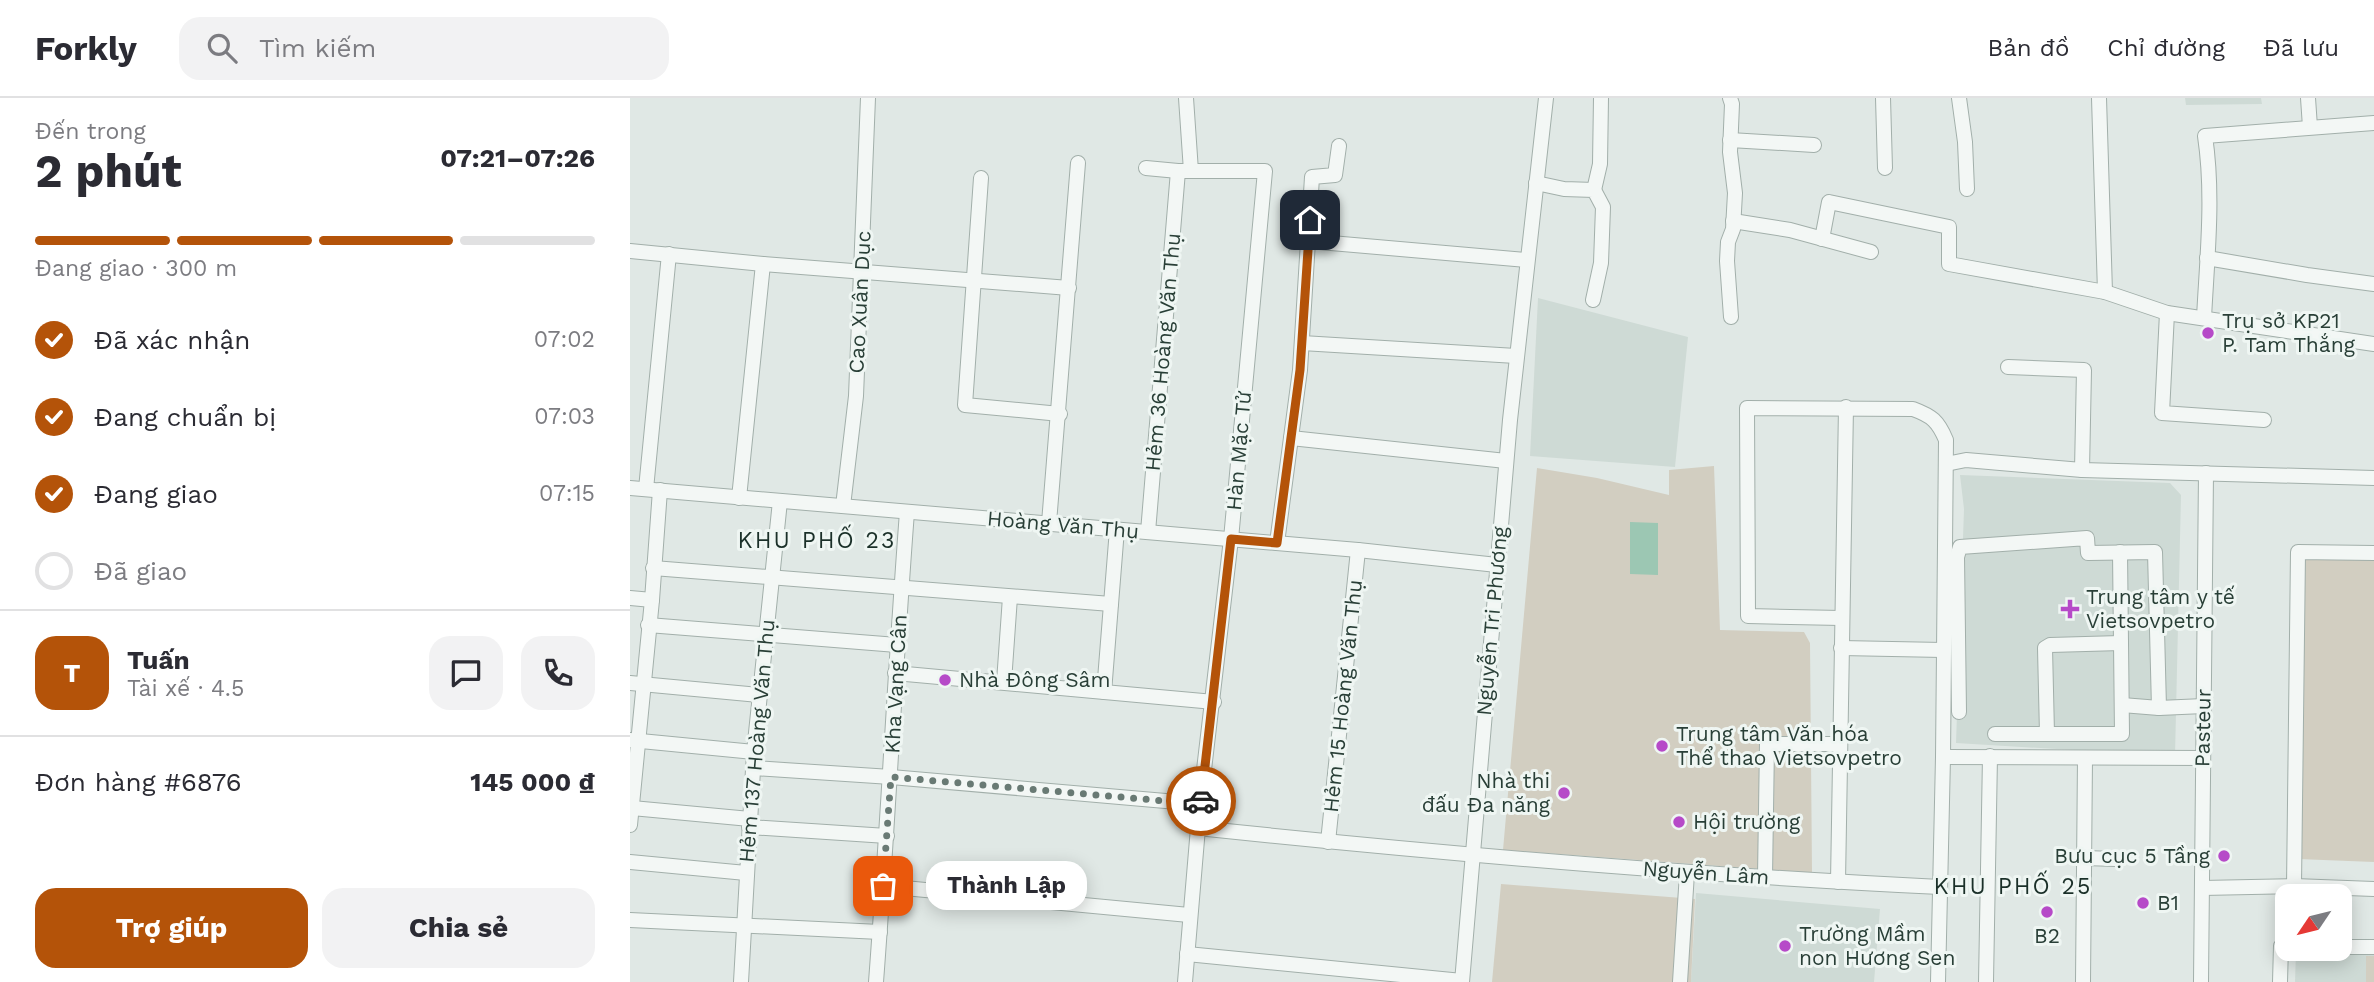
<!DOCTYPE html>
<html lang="vi">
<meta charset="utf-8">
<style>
body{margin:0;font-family:"Work Sans",sans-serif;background:#f2f2f3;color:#2b2b33;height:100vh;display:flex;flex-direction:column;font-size:26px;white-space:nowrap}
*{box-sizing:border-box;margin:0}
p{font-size:23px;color:#7c7c81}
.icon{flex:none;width:38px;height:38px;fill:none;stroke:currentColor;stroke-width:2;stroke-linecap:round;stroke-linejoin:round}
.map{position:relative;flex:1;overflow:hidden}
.panel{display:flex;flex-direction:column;background:#fff;width:630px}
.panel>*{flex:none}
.needle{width:46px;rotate:235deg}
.controls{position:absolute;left:1645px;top:786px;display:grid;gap:14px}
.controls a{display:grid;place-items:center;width:77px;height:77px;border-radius:14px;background:#fff;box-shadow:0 4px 18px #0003;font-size:35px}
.pin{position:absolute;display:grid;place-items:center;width:60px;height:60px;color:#fff;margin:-30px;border-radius:14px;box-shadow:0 4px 10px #0006}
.courier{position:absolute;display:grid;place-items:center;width:70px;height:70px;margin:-35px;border:5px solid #b45309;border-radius:50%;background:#fff;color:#222;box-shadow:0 2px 9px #0007}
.bubble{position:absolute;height:49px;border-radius:21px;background:#fff;box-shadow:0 4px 18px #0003;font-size:23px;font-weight:700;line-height:49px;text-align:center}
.head em{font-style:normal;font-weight:700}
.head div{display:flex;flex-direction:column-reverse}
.head{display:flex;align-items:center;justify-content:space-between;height:119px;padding:0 35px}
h1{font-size:46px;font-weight:700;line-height:52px}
.bar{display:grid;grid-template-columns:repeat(4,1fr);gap:10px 7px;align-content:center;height:84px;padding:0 35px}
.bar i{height:9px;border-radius:5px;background:#e1e1e2}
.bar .active{background:#b45309}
.bar p{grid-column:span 4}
.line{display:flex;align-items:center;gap:18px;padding:0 35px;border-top:2px solid #e1e1e2}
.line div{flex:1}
.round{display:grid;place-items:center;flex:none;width:74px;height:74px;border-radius:21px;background:#f2f2f3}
ol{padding:0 35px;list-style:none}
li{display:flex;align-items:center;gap:21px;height:77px}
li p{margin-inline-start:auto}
li .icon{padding:7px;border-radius:50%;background:#b45309;color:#fff;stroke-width:4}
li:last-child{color:#7c7c81}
li i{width:38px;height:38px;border:4px solid #e1e1e2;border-radius:50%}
.cta{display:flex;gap:14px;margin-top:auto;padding:14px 35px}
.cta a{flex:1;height:80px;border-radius:21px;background:#b45309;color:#fff;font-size:28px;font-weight:700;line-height:80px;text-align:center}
.cta a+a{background:#f2f2f3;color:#2b2b33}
header{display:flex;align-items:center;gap:42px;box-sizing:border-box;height:98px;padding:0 35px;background:#fff;border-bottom:2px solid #e1e1e2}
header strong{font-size:33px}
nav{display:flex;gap:38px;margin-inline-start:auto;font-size:24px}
.search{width:490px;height:63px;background:#f2f2f3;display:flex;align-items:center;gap:18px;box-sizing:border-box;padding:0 24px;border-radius:21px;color:#7c7c81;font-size:26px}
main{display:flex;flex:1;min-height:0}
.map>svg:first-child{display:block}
.built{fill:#cedad5}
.green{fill:#d2cec1}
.water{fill:#9cc7b3}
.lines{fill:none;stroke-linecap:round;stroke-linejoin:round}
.minor-casing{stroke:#a2afaa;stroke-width:16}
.minor{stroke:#f3f7f5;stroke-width:14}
.done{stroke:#697a74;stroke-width:7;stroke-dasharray:0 12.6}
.route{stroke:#b45309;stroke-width:9}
.poi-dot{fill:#b64ac8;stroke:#eff6f3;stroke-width:2.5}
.labels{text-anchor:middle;stroke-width:6;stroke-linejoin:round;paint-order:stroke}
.street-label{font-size:21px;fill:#293f37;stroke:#eff6f3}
.poi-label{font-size:21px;fill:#293f37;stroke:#eff6f3;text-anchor:start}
.neighbourhood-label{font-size:23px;letter-spacing:2px;fill:#1b3029;stroke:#eff6f3}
</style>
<header>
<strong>Forkly</strong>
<div class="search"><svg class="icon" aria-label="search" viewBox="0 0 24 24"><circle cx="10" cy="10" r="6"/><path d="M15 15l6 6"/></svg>Tìm kiếm</div>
<nav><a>Bản đồ</a><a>Chỉ đường</a><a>Đã lưu</a></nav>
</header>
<main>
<section class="panel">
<div class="head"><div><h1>2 phút</h1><p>Đến trong</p></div><em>07:21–07:26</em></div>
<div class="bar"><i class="active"></i><i class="active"></i><i class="active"></i><i></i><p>Đang giao · 300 m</p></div>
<ol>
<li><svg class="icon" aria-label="check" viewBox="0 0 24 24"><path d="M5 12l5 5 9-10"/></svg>Đã xác nhận<p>07:02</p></li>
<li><svg class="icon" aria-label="check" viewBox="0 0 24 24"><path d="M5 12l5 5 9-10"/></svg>Đang chuẩn bị<p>07:03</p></li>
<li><svg class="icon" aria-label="check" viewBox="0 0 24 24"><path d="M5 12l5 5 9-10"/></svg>Đang giao<p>07:15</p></li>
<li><i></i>Đã giao</li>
</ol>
<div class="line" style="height:126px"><b class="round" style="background:#b45309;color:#fff">T</b><div><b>Tuấn</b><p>Tài xế · 4.5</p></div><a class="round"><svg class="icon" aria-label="chat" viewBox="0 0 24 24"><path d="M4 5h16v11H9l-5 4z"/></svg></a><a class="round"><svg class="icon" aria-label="phone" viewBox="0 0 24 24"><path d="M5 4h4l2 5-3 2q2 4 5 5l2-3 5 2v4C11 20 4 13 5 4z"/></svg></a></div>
<div class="line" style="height:91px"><div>Đơn hàng #6876</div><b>145 000 ₫</b></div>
<div class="cta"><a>Trợ giúp</a><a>Chia sẻ</a></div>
</section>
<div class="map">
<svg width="1744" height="884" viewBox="0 0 1744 884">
<rect width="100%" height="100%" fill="#e0e8e5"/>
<!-- built -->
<g class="built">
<path d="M1555,0H1631L1632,6L1556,7Z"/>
<path d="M908,200L1058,239L1045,369L900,358Z"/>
<path d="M1330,377L1540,385L1551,397L1545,658L1326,645L1334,411Z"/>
<path d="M1066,795L1250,811L1244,884H1061Z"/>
<path d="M1666,853L1744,855V884H1665Z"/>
</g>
<!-- green -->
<g class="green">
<path d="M1084,368L1090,532L1174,534L1180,545L1182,775L873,752L907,370L967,380L1039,397V372Z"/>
<path d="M1670,447H1744V764L1668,761Z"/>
<path d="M871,786L1065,801L1061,884H862Z"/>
<rect x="1736" y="858" width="8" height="26"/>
</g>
<!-- water -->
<path class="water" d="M1000,424L1028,425V477L1000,476Z"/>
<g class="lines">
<defs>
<g id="minor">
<path d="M556,0L561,73"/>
<path d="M1100,0L1102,6L1100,54L1105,95L1103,131L1098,144L1097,163L1101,219"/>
<path d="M1253,0L1255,70"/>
<path d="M1329,0L1335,44L1337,91"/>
<path d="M1469,0L1475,194"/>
<path d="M1678,0L1680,29"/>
<path d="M1100,42L1184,47"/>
<path d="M516,70L548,73H635L601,441L570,706L555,884"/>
<path d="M351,80L335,307L430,316"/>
<path d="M906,85L934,91L964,92L973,109L971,165L963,202"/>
<path d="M964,92L970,66L971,0"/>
<path d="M1103,123L1160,132L1241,154"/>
<path d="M1192,141L1199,104L1319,129V166L1475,194L1537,215L1744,246"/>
<path d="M678,143L897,162"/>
<path d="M0,153L133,166L439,190"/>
<path d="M1577,160L1677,177L1744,186"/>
<path d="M1537,215L1532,315L1634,322"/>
<path d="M1574,220C1577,160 1584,98 1575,38L1744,25"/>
<path d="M672,245L886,258"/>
<path d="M1378,269L1454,272L1452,372"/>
<path d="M661,340L876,363"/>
<path d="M1316,366L1336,362L1452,372L1744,380"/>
<path d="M0,390L728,452L867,467"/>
<path d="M16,391L39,156"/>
<path d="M109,400L133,166"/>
<path d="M213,408L226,298L238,0"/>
<path d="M419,425L448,65"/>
<path d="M518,434L548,73"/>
<path d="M647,445L670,272L682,79L705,77L709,48"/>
<path d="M23,470L481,506"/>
<path d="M0,500L22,502"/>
<path d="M1211,520L1118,518L1117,310L1283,311C1302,318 1308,323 1316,342L1313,659L1308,884"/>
<path d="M18,527L267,547"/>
<path d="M1211,550L1313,552"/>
<path d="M265,575L584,604"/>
<path d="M374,584L380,499"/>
<path d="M0,585L129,597"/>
<path d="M474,594L487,431"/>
<path d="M1492,607L1529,610L1574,608"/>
<path d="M1329,614L1327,459L1330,449L1457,440L1458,455L1525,454L1529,610"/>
<path d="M1365,636H1492L1490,454"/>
<path d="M1417,636L1415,550L1420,547L1491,545"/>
<path d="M0,642L124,654"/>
<path d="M1313,659L1573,660"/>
<path d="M123,670L261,679L570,706"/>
<path d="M2,710L120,721"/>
<path d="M0,727L22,502L30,392"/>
<path d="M119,729L257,738"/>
<path d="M568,730C815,756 1062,777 1310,789"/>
<path d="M698,744L728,452"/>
<path d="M1454,760L1486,761"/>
<path d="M0,764L116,775"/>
<path d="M1135,779L1137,646H1210"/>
<path d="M1208,784L1216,309"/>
<path d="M253,788L559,817"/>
<path d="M1664,788L1668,454L1744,455"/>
<path d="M1572,790L1664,788L1744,791"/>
<path d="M0,822L250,834"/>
<path d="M1710,849H1744"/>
<path d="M557,856L832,883"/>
<path d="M111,884L124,654L150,403"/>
<path d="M246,884C258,727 265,570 277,414"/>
<path d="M832,884L880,322L916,0"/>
<path d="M1050,884L1057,775"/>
<path d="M1356,884L1360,658"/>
<path d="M1453,884L1455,660"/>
<path d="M1571,884L1576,375"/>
<path d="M1650,884L1651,848H1657"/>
</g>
</defs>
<!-- minor casing -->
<use href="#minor" class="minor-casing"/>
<!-- minor -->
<use href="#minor" class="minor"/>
</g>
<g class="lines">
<!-- done -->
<path class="done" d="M253,788L261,679L570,706L571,703"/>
<!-- route -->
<path class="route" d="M571,703L601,441L647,445L670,272L680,122"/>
</g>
<!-- markers -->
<g class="poi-dot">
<circle cx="1578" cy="235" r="7"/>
<path d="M1436.5 500.5h7v7h7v7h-7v7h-7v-7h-7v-7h7z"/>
<circle cx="315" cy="582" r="7"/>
<circle cx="1032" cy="648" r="7"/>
<circle cx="934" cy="695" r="7"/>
<circle cx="1049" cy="724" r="7"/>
<circle cx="1594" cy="758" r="7"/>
<circle cx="1513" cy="805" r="7"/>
<circle cx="1417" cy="814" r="7"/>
<circle cx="1155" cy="848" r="7"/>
</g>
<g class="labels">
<!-- street labels -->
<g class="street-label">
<text transform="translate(230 204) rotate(-87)" y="7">Cao Xuân Dục</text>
<text transform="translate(533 254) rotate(-85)" y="7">Hẻm 36 Hoàng Văn Thụ</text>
<text transform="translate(609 353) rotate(-85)" y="7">Hàn Mặc Tử</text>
<text transform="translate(433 427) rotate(5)" y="7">Hoàng Văn Thụ</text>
<text transform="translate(862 523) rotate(-85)" y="7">Nguyễn Tri Phương</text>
<text transform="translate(266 586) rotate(-87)" y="7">Kha Vạng Cân</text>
<text transform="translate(713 598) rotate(-84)" y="7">Hẻm 15 Hoàng Văn Thụ</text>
<text transform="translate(1573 630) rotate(-89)" y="7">Pasteur</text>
<text transform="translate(127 643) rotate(-85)" y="7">Hẻm 137 Hoàng Văn Thụ</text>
<text transform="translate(1076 775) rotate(4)" y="7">Nguyễn Lâm</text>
</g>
<!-- poi labels -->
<g class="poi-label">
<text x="1592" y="230">Trụ sở KP21<tspan x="1592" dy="24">P. Tam Thắng</tspan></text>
<text x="1456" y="506">Trung tâm y tế<tspan x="1456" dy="24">Vietsovpetro</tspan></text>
<text x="329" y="589">Nhà Đông Sâm</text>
<text x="1046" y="643">Trung tâm Văn hóa<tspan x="1046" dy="24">Thể thao Vietsovpetro</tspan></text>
<text x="920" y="690" text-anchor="end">Nhà thi<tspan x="920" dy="24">đấu Đa năng</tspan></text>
<text x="1063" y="731">Hội trường</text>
<text x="1580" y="765" text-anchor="end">Bưu cục 5 Tầng</text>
<text x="1527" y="812">B1</text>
<text x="1169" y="843">Trường Mầm<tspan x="1169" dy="24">non Hương Sen</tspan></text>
<text x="1417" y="845" text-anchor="middle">B2</text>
</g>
<!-- neighbourhood labels -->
<g class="neighbourhood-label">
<text x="187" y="450">KHU PHỐ 23</text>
<text x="1383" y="796">KHU PHỐ 25</text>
</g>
</g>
</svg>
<div class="controls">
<a><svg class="needle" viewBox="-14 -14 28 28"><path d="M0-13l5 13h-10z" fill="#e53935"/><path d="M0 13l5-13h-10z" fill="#7c7c81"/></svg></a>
</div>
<div class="pin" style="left:253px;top:788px;background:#ea580c"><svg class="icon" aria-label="bag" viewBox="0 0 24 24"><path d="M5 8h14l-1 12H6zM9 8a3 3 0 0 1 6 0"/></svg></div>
<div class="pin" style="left:680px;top:122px;background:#1f2937"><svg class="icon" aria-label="home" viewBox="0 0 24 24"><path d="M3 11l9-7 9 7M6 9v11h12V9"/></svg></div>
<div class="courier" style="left:571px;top:703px"><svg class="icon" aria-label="car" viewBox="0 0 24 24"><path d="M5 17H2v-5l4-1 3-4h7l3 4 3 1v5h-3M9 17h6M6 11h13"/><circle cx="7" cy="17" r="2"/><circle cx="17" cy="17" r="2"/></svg></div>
<div class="bubble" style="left:296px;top:763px;width:161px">Thành Lập</div>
</div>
</main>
